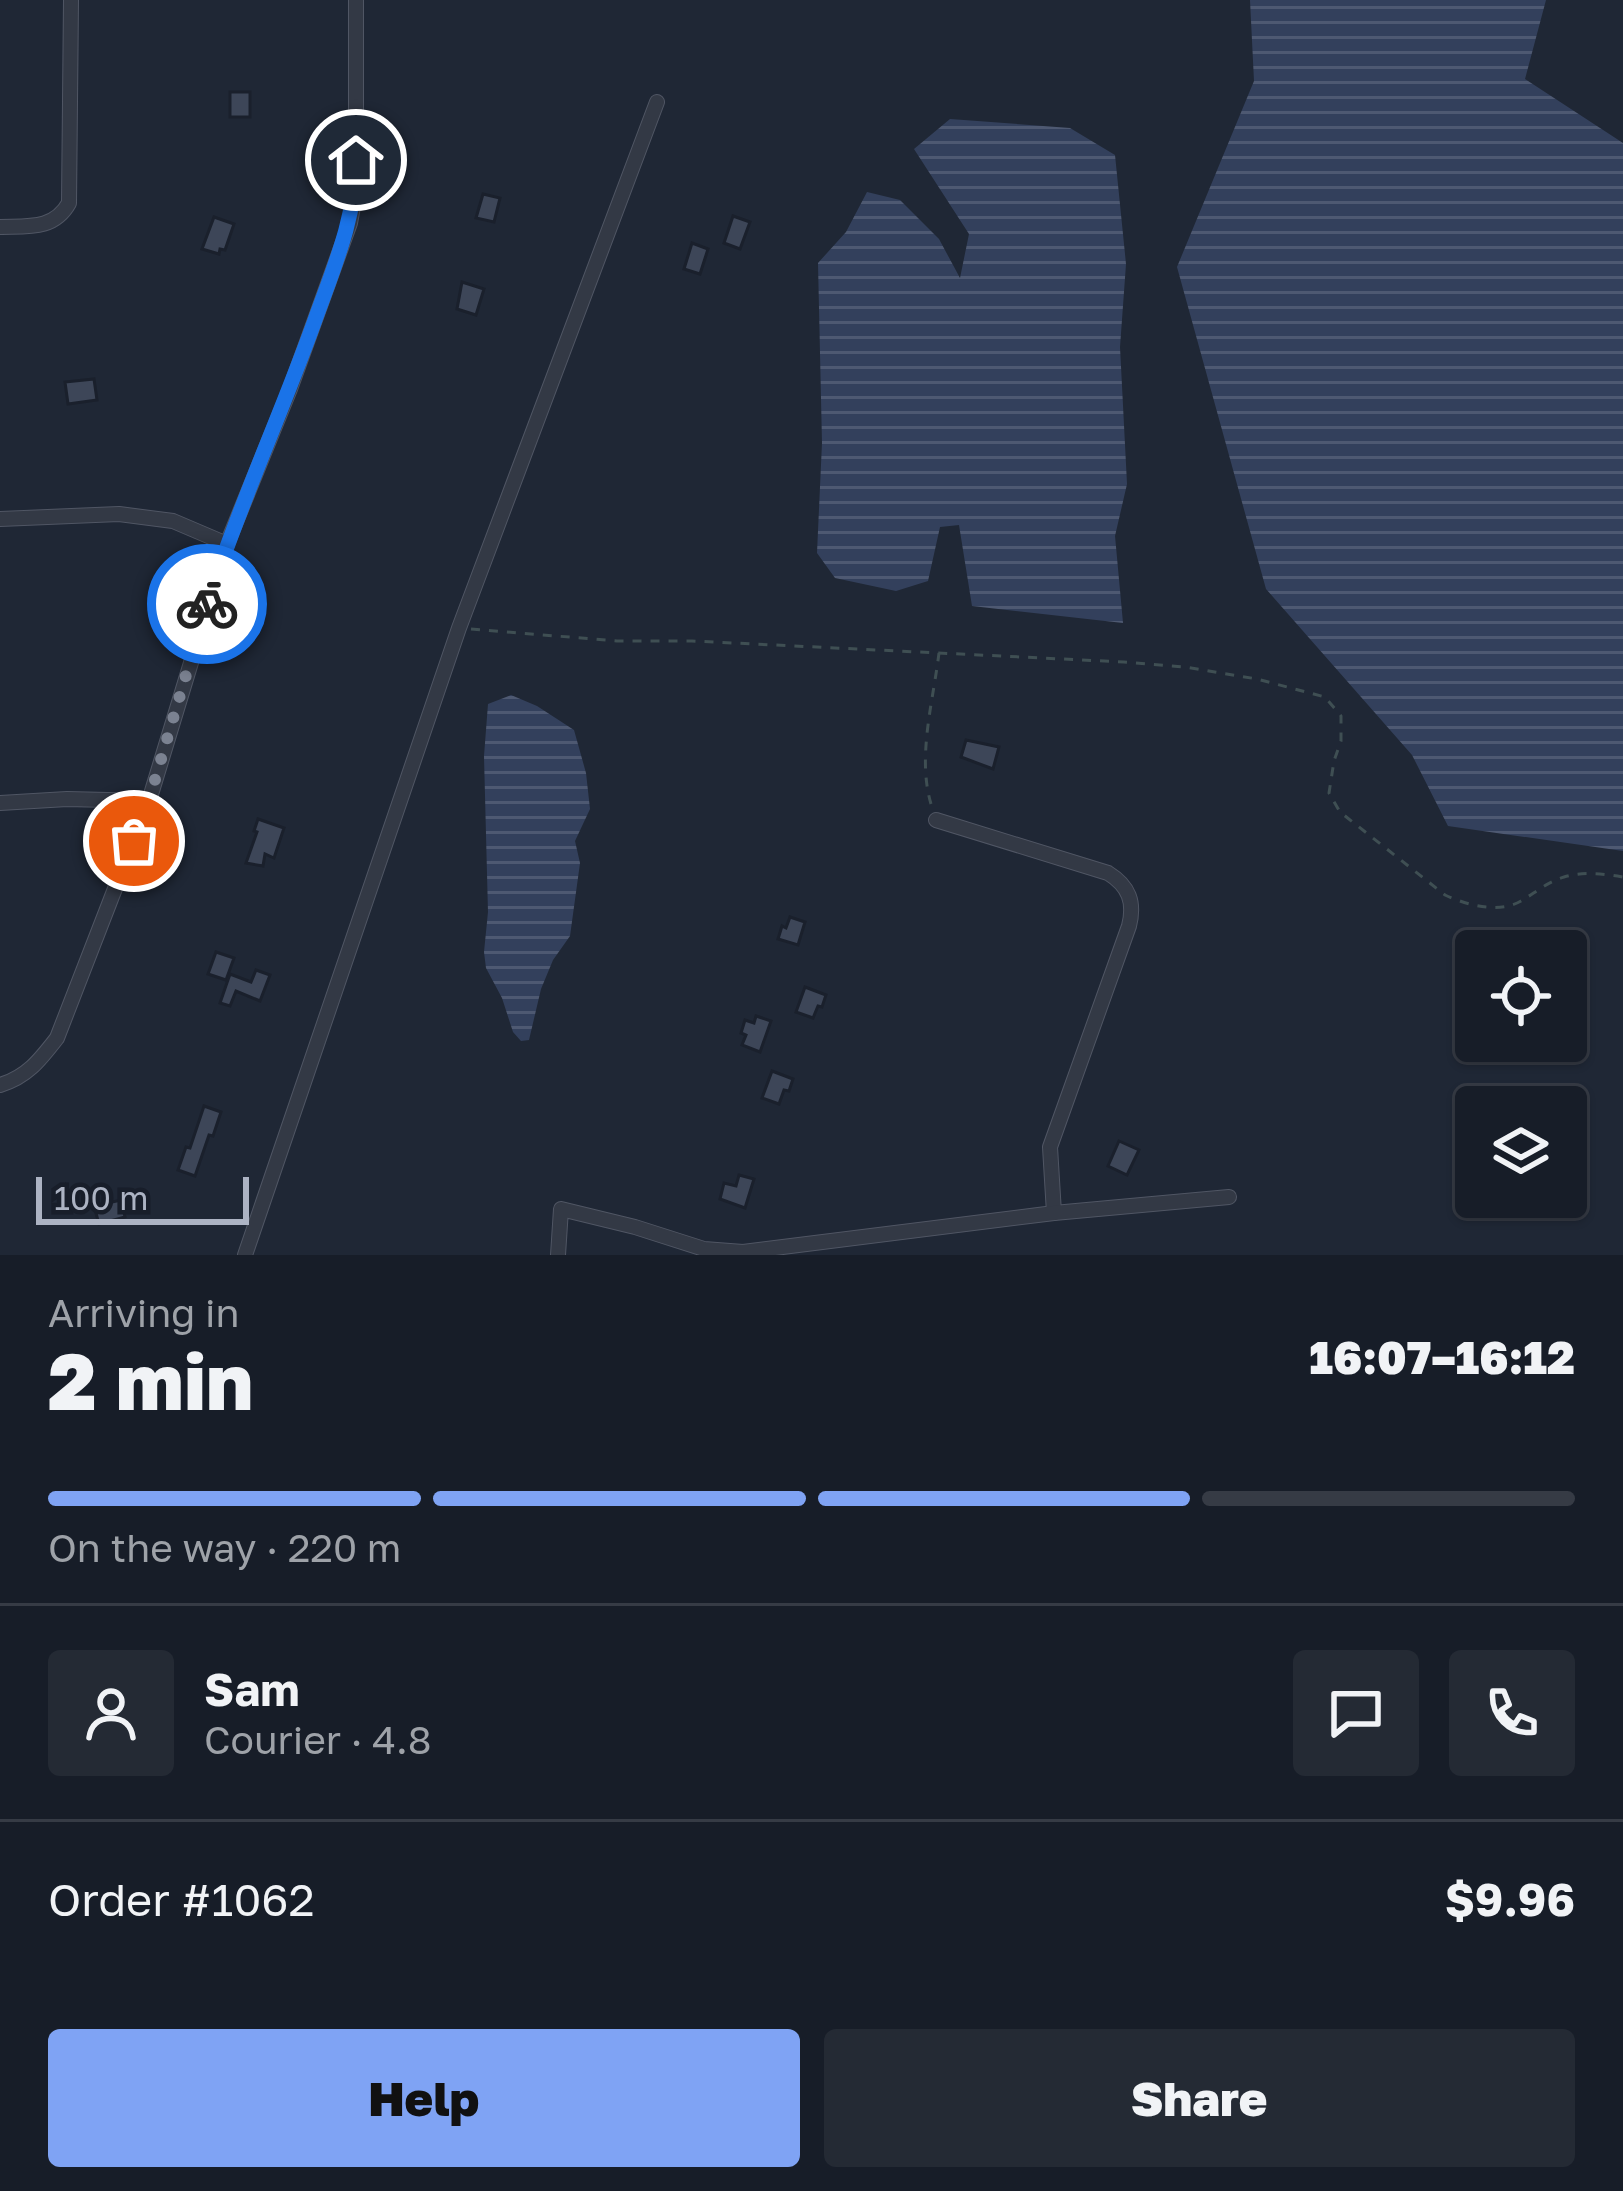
<!DOCTYPE html>
<meta charset="utf-8">
<style>
body{margin:0;font-family:"Golos Text",sans-serif;background:#242a34;color:#f1f3f6;height:100vh;display:flex;flex-direction:column;font-size:45px;white-space:nowrap}
*{box-sizing:border-box;margin:0}
p{font-size:39px;color:#9ea2a8}
.icon{flex:none;width:66px;height:66px;fill:none;stroke:currentColor;stroke-width:2;stroke-linecap:round;stroke-linejoin:round}
.map{position:relative;height:1255px;overflow:hidden}
.panel{display:flex;flex-direction:column;background:#171d28;flex:1}
.panel>*{flex:none}
.fabs{position:absolute;left:1455px;top:930px;display:grid;gap:24px}
.fabs a{display:grid;place-items:center;width:132px;height:132px;border-radius:12px;background:#171d28;box-shadow:0 3px 9px #0004,0 0 0 3px #363b45;font-size:60px}
.scale{position:absolute;left:36px;bottom:30px;width:213px;box-sizing:border-box;padding-left:12px;border:6px solid #acb3c3;border-top:0;font-size:33px;line-height:42px;white-space:nowrap;color:#acb3c3;-webkit-text-stroke:9px #181e2a;paint-order:stroke}
.pin{position:absolute;display:grid;place-items:center;width:102px;height:102px;color:#fff;margin:-51px;border:6px solid #fff;border-radius:50%;box-shadow:0 3px 12px #0007}
.courier{position:absolute;display:grid;place-items:center;width:120px;height:120px;margin:-60px;border:9px solid #1a73e8;border-radius:50%;background:#fff;color:#222;box-shadow:0 3px 15px #0007}
.headline em{font-style:normal;font-weight:800}
.headline div{display:flex;flex-direction:column-reverse}
.headline{display:flex;align-items:center;justify-content:space-between;height:204px;padding:0 48px}
h1{font-size:78px;font-weight:800;line-height:90px}
.bar{display:grid;grid-template-columns:repeat(4,1fr);gap:18px 12px;align-content:center;height:144px;padding:0 48px}
.bar i{height:15px;border-radius:9px;background:#363b45}
.bar .active{background:#7fa3f4}
.bar p{grid-column:span 4}
.line{display:flex;align-items:center;gap:30px;padding:0 48px;border-top:3px solid #363b45}
.line div{flex:1}
.round{display:grid;place-items:center;flex:none;width:126px;height:126px;border-radius:12px;background:#242a34}
.button{display:flex;gap:24px;margin-top:auto;padding:24px 48px}
.button a{flex:1;height:138px;border-radius:12px;background:#7fa3f4;color:#111;font-size:48px;font-weight:800;line-height:138px;text-align:center}
.button a+a{background:#242a34;color:#f1f3f6}
.map>svg:first-child{display:block}
.water{fill:url(#water-rules)}
.building{fill:#3d4658;stroke:#1a202c;stroke-width:3}
.lines{fill:none;stroke-linecap:round;stroke-linejoin:round}
.street-casing{stroke:#505664;stroke-width:16}
.path{stroke:#3f4f53;stroke-width:3;stroke-dasharray:9 9;stroke-linecap:butt}
.street{stroke:#333945;stroke-width:14}
.done{stroke:#7b8291;stroke-width:12;stroke-dasharray:0 21.6}
.route{stroke:#1a73e8;stroke-width:15}
</style>
<div class="map">
<svg width="1623" height="1255" viewBox="0 0 1623 1255">
<defs>
<pattern id="water-rules" width="6" height="5" patternUnits="userSpaceOnUse" patternTransform="scale(3)"><rect width="6" height="5" fill="#33405c"/><path d="M0 2.5h6" fill="none" stroke="#4e5972"/></pattern>
</defs>
<rect width="100%" height="100%" fill="#1f2735"/>
<!-- water -->
<g class="water">
<path d="M1250,0H1546L1525,79L1623,143V851L1448,826L1412,755L1266,589L1177,267L1254,81Z"/>
<path d="M950,119L1070,128L1115,155L1126,264L1120,347L1127,484L1115,536L1123,623L972,606L959,525L940,527L928,581L896,591L835,578L817,553L822,443L818,263L846,232L867,192L900,200L939,239L960,278L969,234L914,149Z"/>
<path d="M511,695L537,706L574,730L586,773L590,809L575,841L580,863L570,936L553,960L541,989L529,1040L521,1041L513,1032L502,998L486,968L484,952L488,912L484,756L488,704Z"/>
</g>
<!-- building -->
<g class="building">
<rect x="230" y="92" width="20" height="25"/>
<path d="M483,194L500,198L494,222L476,218Z"/>
<path d="M733,216L750,222L740,249L724,243Z"/>
<path d="M214,217L234,224L225,250L220,249L219,254L202,249Z"/>
<path d="M692,243L708,249L700,274L684,269Z"/>
<path d="M462,282L484,289L476,315L457,309Z"/>
<path d="M94,379L97,400L68,404L65,382Z"/>
<path d="M966,740L999,747L993,769L961,757Z"/>
<path d="M258,819L284,828L274,858L265,854L263,866L246,863L257,832L254,831Z"/>
<path d="M790,917L805,922L798,945L778,939L782,926L786,928Z"/>
<path d="M216,952L234,958L226,980L208,974Z"/>
<path d="M256,970L270,975L260,1001L236,991L230,1006L220,1003L230,974L251,982Z"/>
<path d="M805,987L826,995L822,1007L818,1006L813,1018L796,1012Z"/>
<path d="M756,1016L771,1021L760,1052L742,1045L746,1035L741,1033L745,1020L754,1023Z"/>
<path d="M772,1071L793,1079L789,1091L784,1090L779,1104L762,1098Z"/>
<path d="M204,1106L221,1112L213,1136L209,1135L195,1176L178,1170L186,1147L190,1148Z"/>
<path d="M1119,1141L1139,1150L1127,1175L1108,1166Z"/>
<path d="M739,1175L754,1179L745,1208L720,1199L724,1183L736,1186Z"/>
<path d="M121,1200L125,1217L99,1224L94,1206Z"/>
</g>
<g class="lines">
<defs>
<g id="street">
<path d="M0,227C28,226 54,230 69,203L71,0"/>
<path d="M0,519L119,514L173,521L227,544"/>
<path d="M0,803L67,799L149,801"/>
<path d="M936,820L1108,873C1129,886 1135,902 1129,926L1050,1147L1054,1213"/>
<path d="M0,1085C27,1077 40,1060 57,1038L149,801L227,544L290,389L350,223L356,191V0"/>
<path d="M245,1255L459,628L657,102"/>
<path d="M558,1255L561,1209L635,1227L704,1249L743,1252L1054,1213L1229,1197"/>
</g>
</defs>
<!-- street casing -->
<use href="#street" class="street-casing"/>
<!-- path -->
<g class="path">
<path d="M471,629L617,641H692L1124,662L1185,667L1257,679L1325,697L1341,716V741L1334,761L1329,793L1340,812L1445,895C1467,905 1498,914 1521,901C1535,893 1547,882 1564,877C1583,871 1604,874 1623,877"/>
<path d="M931,804C917,757 933,702 939,653"/>
</g>
<!-- street -->
<use href="#street" class="street"/>
</g>
<g class="lines">
<!-- done -->
<path class="done" d="M134,841L149,800L207,604"/>
<!-- route -->
<path class="route" d="M207,604C238,508 281,415 315,320C334,267 356,217 356,160"/>
</g>
</svg>
<div class="fabs">
<a><svg class="icon" aria-label="locate" viewBox="0 0 24 24"><circle cx="12" cy="12" r="6"/><path d="M12 2v4M12 18v4M2 12h4M18 12h4"/></svg></a>
<a><svg class="icon" aria-label="layers" viewBox="0 0 24 24"><path d="M12 4l9 5-9 5-9-5zM3 14l9 5 9-5"/></svg></a>
</div>
<div class="scale">100 m</div>
<div class="pin" style="left:134px;top:841px;background:#ea580c"><svg class="icon" aria-label="bag" viewBox="0 0 24 24"><path d="M5 8h14l-1 12H6zM9 8a3 3 0 0 1 6 0"/></svg></div>
<div class="pin" style="left:356px;top:160px;background:#1f2937"><svg class="icon" aria-label="home" viewBox="0 0 24 24"><path d="M3 11l9-7 9 7M6 9v11h12V9"/></svg></div>
<div class="courier" style="left:207px;top:604px"><svg class="icon" aria-label="bike" viewBox="0 0 24 24"><circle cx="6" cy="16" r="4"/><circle cx="18" cy="16" r="4"/><path d="M6 16l4-8h5l3 8M10 8l3 8H6M13 5h3"/></svg></div>
</div>
<section class="panel">
<div class="headline"><div><h1>2 min</h1><p>Arriving in</p></div><em>16:07–16:12</em></div>
<div class="bar"><i class="active"></i><i class="active"></i><i class="active"></i><i></i><p>On the way · 220 m</p></div>
<div class="line" style="height:216px"><a class="round"><svg class="icon" aria-label="person" viewBox="0 0 24 24"><circle cx="12" cy="8" r="4"/><path d="M4 21q1-7 8-7t8 7"/></svg></a><div><b>Sam</b><p>Courier · 4.8</p></div><a class="round"><svg class="icon" aria-label="chat" viewBox="0 0 24 24"><path d="M4 5h16v11H9l-5 4z"/></svg></a><a class="round"><svg class="icon" aria-label="phone" viewBox="0 0 24 24"><path d="M5 4h4l2 5-3 2q2 4 5 5l2-3 5 2v4C11 20 4 13 5 4z"/></svg></a></div>
<div class="line" style="height:156px"><div>Order #1062</div><b>$9.96</b></div>
<div class="button"><a>Help</a><a>Share</a></div>
</section>
